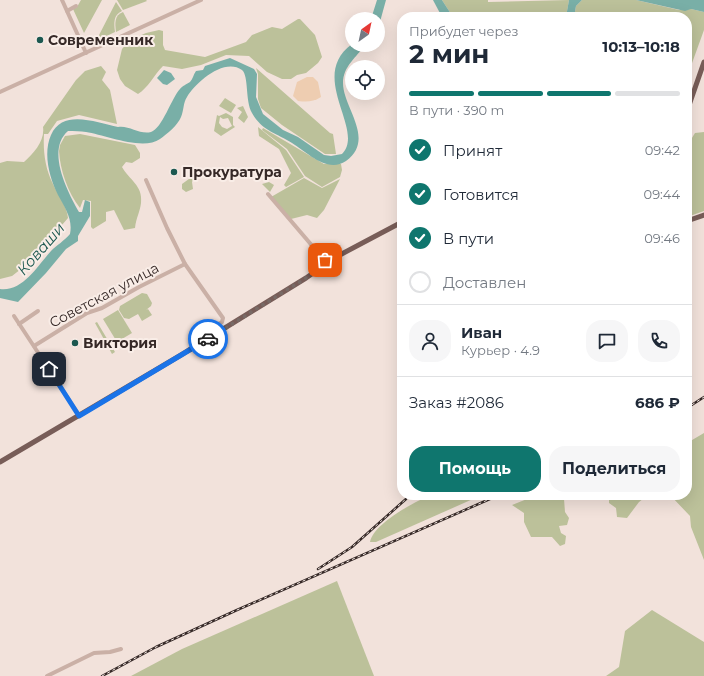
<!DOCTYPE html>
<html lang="ru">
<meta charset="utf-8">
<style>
body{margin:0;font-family:Montserrat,sans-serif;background:#f6f6f7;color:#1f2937;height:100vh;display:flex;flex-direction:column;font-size:15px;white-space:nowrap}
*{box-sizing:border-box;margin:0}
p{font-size:13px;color:#747a83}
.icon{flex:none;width:22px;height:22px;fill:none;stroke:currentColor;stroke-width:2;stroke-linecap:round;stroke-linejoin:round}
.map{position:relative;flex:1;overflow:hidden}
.panel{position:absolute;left:397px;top:12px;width:295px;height:488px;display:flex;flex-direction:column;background:#fff;border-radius:16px;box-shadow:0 4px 16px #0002}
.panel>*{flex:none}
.needle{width:26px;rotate:33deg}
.fabs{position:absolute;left:345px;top:12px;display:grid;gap:8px}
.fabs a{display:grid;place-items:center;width:40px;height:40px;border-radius:50%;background:#fff;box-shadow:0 4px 16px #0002;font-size:20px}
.pin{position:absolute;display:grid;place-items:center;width:34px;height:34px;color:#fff;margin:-17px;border-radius:8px;box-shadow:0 2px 6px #0006}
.courier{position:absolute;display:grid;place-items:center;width:40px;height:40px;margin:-20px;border:3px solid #1a73e8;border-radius:50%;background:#fff;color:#222;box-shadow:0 1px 5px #0007}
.head em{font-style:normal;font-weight:700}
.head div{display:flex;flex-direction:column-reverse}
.head{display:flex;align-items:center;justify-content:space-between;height:68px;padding:0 12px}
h1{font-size:26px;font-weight:700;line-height:30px}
.bar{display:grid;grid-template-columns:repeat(4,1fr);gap:6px 4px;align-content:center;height:48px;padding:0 12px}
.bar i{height:5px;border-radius:3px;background:#e0e1e3}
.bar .selected{background:#0f766e}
.bar p{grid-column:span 4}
.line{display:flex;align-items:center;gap:10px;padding:0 12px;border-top:1px solid #e0e1e3}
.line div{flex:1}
.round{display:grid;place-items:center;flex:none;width:42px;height:42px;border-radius:16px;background:#f6f6f7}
ol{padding:0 12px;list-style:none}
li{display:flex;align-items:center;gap:12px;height:44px}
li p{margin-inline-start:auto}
li .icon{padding:4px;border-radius:50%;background:#0f766e;color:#fff;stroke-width:4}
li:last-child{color:#747a83}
li i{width:22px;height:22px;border:2px solid #e0e1e3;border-radius:50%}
.button{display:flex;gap:8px;margin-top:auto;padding:8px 12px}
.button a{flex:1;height:46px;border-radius:16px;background:#0f766e;color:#fff;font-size:16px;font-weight:700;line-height:46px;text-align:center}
.button a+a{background:#f6f6f7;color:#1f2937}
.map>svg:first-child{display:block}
.green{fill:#bcc19a;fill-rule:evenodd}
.sand{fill:#eecdb1}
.water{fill:#79afa7}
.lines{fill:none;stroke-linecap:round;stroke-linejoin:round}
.minor{stroke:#cab0a6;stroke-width:4}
.major{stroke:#785d58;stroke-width:5}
.rail-casing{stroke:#362927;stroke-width:2.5}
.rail{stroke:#f9ede7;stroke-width:1;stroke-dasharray:3;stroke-linecap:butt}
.done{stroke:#786a66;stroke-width:4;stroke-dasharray:0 7.2}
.route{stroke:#1a73e8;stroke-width:5}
.poi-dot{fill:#1c5850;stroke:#f9ede7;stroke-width:1.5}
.labels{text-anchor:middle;stroke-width:4;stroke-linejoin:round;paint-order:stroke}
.poi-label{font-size:14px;font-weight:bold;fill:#362927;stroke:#f9ede7;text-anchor:start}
.street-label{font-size:14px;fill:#362927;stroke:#f9ede7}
.water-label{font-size:15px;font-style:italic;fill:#1c5850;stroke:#f9ede7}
</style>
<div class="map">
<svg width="704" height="676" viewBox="0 0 704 676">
<rect width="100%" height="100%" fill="#f2e2db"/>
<!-- green -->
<g class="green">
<path d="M81,0H102L84,33L73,9L77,7Z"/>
<path d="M117,0H146L147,1L123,10Z"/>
<path d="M442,0H488V2L569,0L566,17H453Z"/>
<path d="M582,0H636L679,10L691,9L704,12V30L687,77V17H574L576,6Z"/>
<path d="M116,2L122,11C113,15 114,23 115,32L96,41Z"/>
<path d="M123,12L130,25L116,32C115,24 114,15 123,12Z"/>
<path d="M298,19H300L315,35L322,57L318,63L306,73L297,75L291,79H282L267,72L249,56L226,55L201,65L182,69L163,66C154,75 148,88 138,94L125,86L120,79L117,70L122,49L130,40L146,33L159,30L163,31V45L165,50L205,57L246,42L252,35L272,27L282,29Z"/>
<path d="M101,66L106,72L102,80L110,90L117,124L79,115L57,121L48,134H44C43,151 45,168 53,184C58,195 67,206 68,218L30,262L12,276L0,279V163L7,161L24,162C34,153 45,141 43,127L76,80L85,71Z"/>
<path d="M256,68L330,133L333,134L336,154H325L282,125L261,108L258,99V74Z"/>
<path d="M225,98L236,105L231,113L219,106Z"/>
<path d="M243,106L248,117L244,123L238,118L242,112L237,108Z"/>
<path d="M226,113L233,117V125L235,127L221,136L214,131L217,115L219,116ZM220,117L223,119L228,118L232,126L227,129L222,127L219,123Z"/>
<path d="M258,127L286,150L304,177L286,187L284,185L291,173L279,149L259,136Z"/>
<path d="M263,128L324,164H341L342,170L340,177L322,187L305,176L287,149L262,130Z"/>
<path d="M704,132V211L687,217V146L695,133Z"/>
<path d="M80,134L135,145L140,153V158L132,163L126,162L122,167C129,180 143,185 141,203C140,212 136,218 135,228L124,230L114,210L106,212V221L93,229L91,227V201L83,200L80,208C68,193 60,170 59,151L60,145L65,136Z"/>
<path d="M193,176L195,177L192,182L193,189L186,192L182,189V184Z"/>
<path d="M304,178L322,188L340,179L324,210L317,218L307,215L291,219L271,197Z"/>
<path d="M269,182L274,185L270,192L262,184Z"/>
<path d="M142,293L147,294L152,303L151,306L146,310L148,309L152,315L142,321L138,314L129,319L124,318L119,310L120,306Z"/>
<path d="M118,310L132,333L117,342L103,319Z"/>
<path d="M97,322L115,352L112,354L95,323Z"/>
<path d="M704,433V560L691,527L690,516L670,495H687V443Z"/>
<path d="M431,495H482L376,542H370C373,524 414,502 431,495Z"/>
<path d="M537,495H558L564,499L565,512L569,518L567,525L559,526L561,533L566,536L565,544L560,546L552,537H531L524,522V513L512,505Z"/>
<path d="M609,495H648L639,502L627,518L617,517L616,508L609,503Z"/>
<path d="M337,581L374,676H131L182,649Z"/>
<path d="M652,610L704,642V676H606L619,667L625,631Z"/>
</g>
<!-- sand -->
<path class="sand" d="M307,77H313L318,82L321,97C313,102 307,102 298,101L293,96L297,82Z"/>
<!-- water -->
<g class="water">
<path d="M377,0H386L378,29V19H371Z"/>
<path d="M433,0H442L453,17H442Z"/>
<path d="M569,0H582L576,6L574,17H566Z"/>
<path d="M636,0H704V12L691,9L685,11Z"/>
<path d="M352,44L365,45C357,57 343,66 343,83C343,108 376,139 346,161C327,174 307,152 292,143C276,133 262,131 252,113C245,101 249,76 242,70C224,57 195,83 187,97C183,103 184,110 181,117C178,125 167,134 160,139C143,151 105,135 86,132C81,131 74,131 68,131C46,150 67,191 79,212H82L85,200L90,202V216L78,236V241L66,249L46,273L18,302L0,298V289C23,292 38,265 51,251C57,245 64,241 70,234C73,219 65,208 58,195C49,177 43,153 51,135C63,108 97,123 118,127C129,125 140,135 151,132C162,129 172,97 180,89C182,86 187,84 190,82C193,79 193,75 196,71L203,70L205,66L230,58L254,69L257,74L256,97L263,114L283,130L298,137L324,155L331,156L342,154C366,130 307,77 352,44Z"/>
<path d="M164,70L171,73L175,79L167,85L163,84L157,78Z"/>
</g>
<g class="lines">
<!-- minor -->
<g class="minor">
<path d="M62,0L86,53"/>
<path d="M67,11L76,6"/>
<path d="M0,92L201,0"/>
<path d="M146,180L167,228L185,264L223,318L222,322L212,328L214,335"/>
<path d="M268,194L326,262"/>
<path d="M14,316L79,415"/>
<path d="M19,324L38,311"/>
<path d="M34,346L87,313L102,308L139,287L185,264"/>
<path d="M47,676L94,653L110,652L121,649"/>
</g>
<!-- major -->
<g class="major">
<path d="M687,111L704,62"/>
<path d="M687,221L704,215"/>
<path d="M0,462L181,355L306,278L336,257L402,222"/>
</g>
<defs>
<g id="rail">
<path d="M687,408L704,397"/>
<path d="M318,569L352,547L406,499"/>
<path d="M102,676L156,647L237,610L499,495"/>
</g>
</defs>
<!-- rail casing -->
<use href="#rail" class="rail-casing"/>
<!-- rail -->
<use href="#rail" class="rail"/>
</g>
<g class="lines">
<!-- done -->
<path class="done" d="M208,339L306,278L326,262L325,260"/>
<!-- route -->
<path class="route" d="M49,369L79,416L208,339"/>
</g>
<!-- markers -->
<g class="poi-dot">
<circle cx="40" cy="40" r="4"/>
<circle cx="174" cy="172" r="4"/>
<circle cx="75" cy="343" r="4"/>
</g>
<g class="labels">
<!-- poi labels -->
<g class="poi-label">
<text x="48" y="45">Современник</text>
<text x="182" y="177">Прокуратура</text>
<text x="83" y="348">Виктория</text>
</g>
<!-- street labels -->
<g class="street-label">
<text transform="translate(104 295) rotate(-28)" y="5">Советская улица</text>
</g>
<!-- water labels -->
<g class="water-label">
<text transform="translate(41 249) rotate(-49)" y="5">Коваши</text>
</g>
</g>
</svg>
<div class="fabs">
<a><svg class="needle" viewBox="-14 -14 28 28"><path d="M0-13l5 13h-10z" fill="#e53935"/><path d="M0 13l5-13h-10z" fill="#747a83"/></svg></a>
<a><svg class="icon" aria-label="locate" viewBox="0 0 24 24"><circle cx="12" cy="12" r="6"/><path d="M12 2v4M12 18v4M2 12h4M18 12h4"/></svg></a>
</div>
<div class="pin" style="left:325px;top:260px;background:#ea580c"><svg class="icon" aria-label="bag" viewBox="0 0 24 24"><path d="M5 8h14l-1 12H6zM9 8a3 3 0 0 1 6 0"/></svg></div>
<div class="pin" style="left:49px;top:369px;background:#1f2937"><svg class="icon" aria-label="home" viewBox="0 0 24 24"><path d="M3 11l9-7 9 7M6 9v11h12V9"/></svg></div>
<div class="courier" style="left:208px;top:339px"><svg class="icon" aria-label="car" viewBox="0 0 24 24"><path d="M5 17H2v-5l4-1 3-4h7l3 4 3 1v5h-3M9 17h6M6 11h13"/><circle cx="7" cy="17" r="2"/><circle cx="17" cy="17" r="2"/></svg></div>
<section class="panel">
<div class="head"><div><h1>2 мин</h1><p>Прибудет через</p></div><em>10:13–10:18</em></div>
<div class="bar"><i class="selected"></i><i class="selected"></i><i class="selected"></i><i></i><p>В пути · 390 m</p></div>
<ol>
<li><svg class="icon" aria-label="check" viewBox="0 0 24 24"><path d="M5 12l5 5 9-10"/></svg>Принят<p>09:42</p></li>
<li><svg class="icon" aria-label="check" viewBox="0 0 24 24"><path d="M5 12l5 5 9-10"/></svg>Готовится<p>09:44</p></li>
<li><svg class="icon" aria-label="check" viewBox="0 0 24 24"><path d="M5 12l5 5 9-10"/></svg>В пути<p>09:46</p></li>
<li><i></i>Доставлен</li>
</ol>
<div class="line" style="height:72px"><a class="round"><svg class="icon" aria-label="person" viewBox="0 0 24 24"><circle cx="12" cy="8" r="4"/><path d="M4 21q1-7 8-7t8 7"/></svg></a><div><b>Иван</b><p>Курьер · 4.9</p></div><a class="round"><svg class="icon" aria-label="chat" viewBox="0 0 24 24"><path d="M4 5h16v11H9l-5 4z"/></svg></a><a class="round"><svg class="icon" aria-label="phone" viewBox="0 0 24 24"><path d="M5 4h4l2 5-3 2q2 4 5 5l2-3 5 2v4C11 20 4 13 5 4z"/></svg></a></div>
<div class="line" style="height:52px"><div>Заказ #2086</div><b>686 ₽</b></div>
<div class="button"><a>Помощь</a><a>Поделиться</a></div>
</section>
</div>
